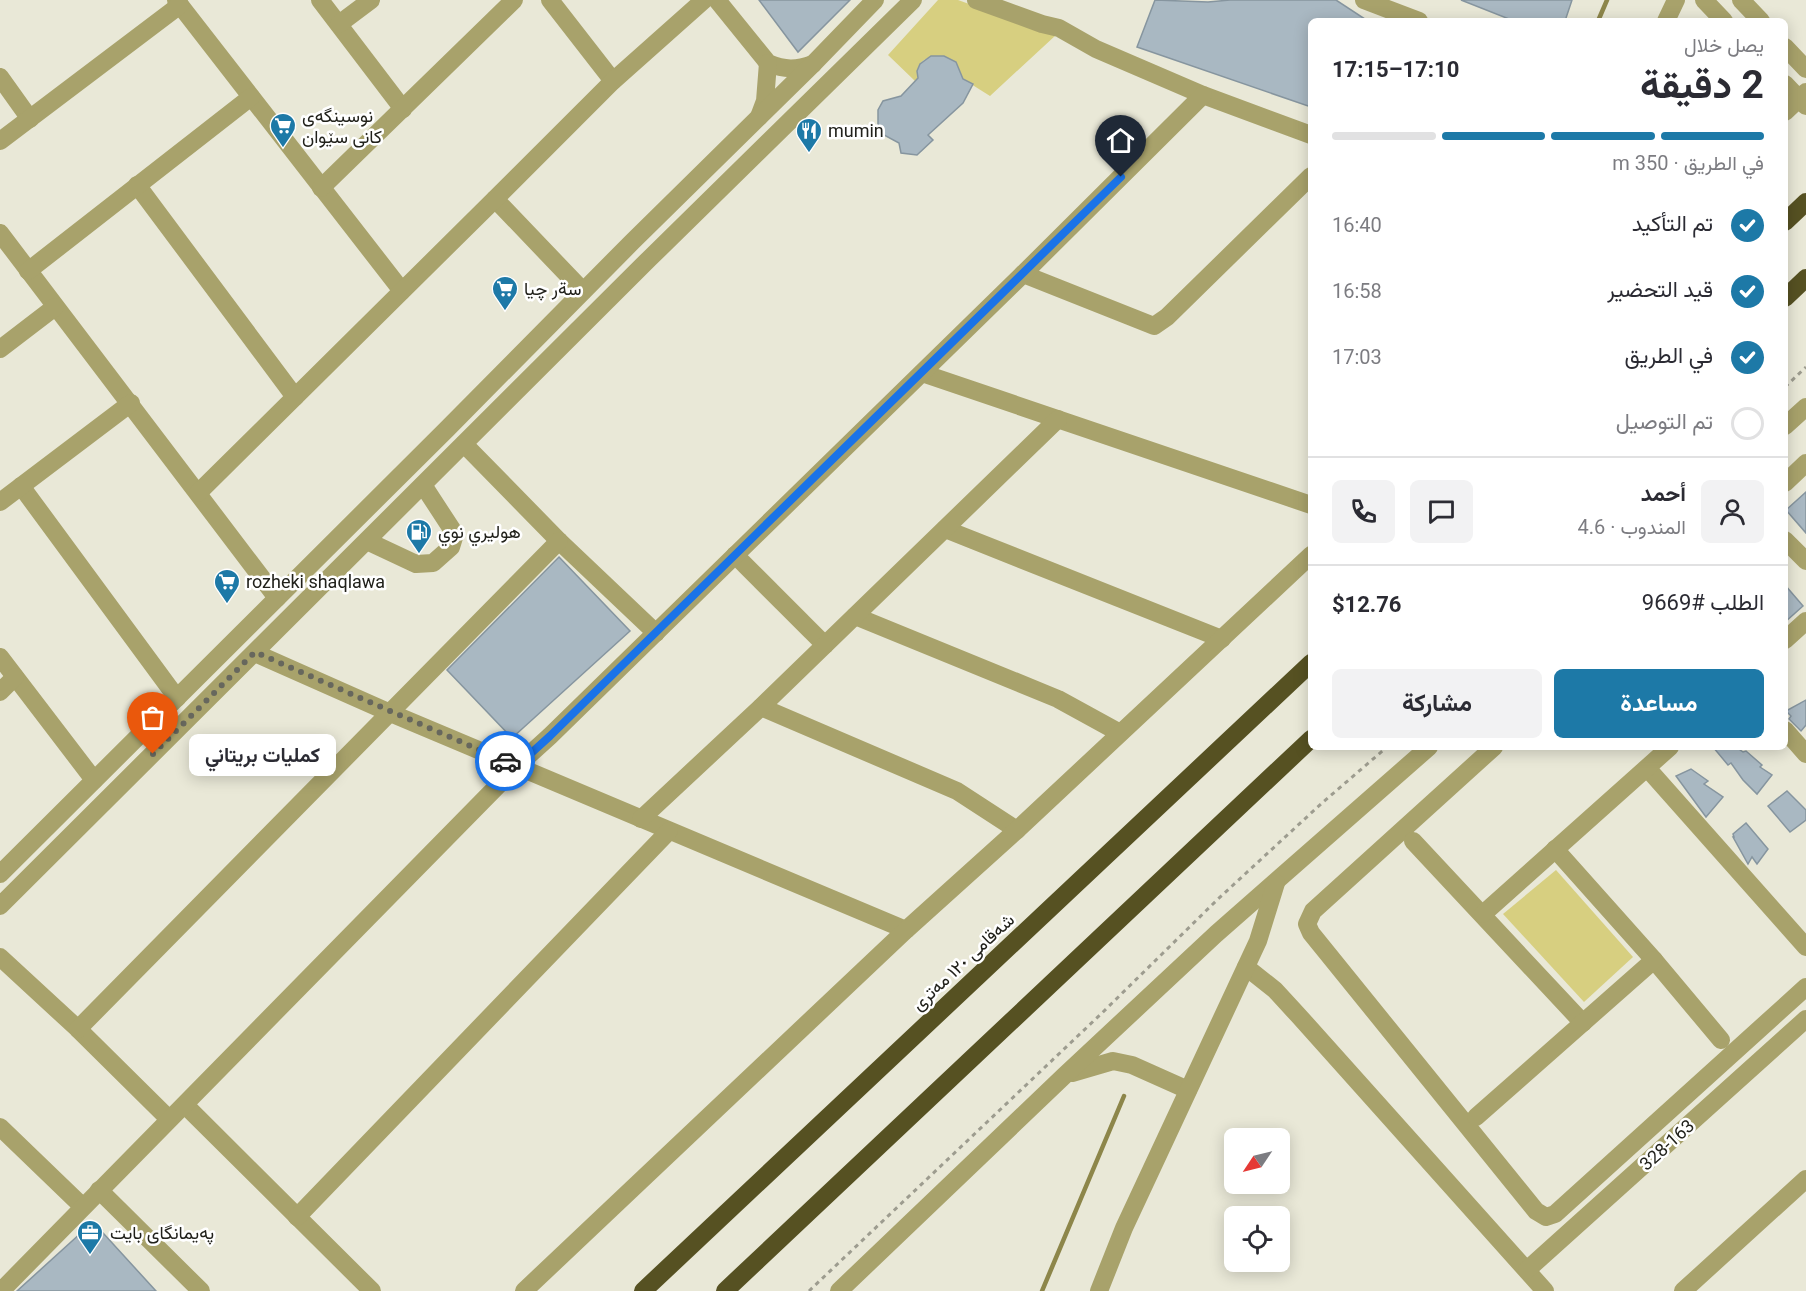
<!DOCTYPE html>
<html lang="ar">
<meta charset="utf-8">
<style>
body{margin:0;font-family:Roboto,Vazirmatn,sans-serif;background:#f2f2f3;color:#2b2b33;direction:rtl;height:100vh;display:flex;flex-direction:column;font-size:22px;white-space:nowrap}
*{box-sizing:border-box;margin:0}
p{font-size:20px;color:#7c7c81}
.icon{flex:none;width:33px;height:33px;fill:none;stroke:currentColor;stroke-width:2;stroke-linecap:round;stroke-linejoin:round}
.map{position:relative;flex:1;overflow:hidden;direction:ltr}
.side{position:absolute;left:1308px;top:18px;width:480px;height:732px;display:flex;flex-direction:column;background:#fff;border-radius:9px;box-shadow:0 3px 15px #0003;direction:rtl}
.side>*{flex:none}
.needle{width:39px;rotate:235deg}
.buttons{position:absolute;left:1224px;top:1128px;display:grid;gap:12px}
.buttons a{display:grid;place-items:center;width:66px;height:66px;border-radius:9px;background:#fff;box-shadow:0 3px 15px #0003;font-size:30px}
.pin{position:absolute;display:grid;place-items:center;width:51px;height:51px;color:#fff;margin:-62px -26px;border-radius:50% 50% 50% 0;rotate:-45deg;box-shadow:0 0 6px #0007}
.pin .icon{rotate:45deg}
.courier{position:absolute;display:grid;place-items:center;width:60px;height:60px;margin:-30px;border:4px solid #1a73e8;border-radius:50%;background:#fff;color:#222;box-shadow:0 2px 8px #0007}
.bubble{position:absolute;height:42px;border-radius:9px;background:#fff;box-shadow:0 3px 15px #0003;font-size:20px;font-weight:700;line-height:42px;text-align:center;direction:rtl}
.overview em{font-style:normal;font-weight:700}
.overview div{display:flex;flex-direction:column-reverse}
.overview{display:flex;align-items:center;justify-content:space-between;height:102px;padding:0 24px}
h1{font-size:39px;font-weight:700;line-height:45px}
.bar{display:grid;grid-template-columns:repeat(4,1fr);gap:9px 6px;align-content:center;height:72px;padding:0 24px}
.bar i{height:8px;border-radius:4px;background:#e1e1e2}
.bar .active{background:#1d79a7}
.bar p{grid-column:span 4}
.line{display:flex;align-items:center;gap:15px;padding:0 24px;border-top:2px solid #e1e1e2}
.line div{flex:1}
.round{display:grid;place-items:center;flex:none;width:63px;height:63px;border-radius:9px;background:#f2f2f3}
ol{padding:0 24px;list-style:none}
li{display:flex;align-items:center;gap:18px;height:66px}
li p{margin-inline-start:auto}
li .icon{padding:6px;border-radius:50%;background:#1d79a7;color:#fff;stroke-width:4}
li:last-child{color:#7c7c81}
li i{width:33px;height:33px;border:3px solid #e1e1e2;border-radius:50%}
.button{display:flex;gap:12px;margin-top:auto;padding:12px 24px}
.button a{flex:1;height:69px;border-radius:9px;background:#1d79a7;color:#fff;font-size:24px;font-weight:700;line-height:69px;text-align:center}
.button a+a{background:#f2f2f3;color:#2b2b33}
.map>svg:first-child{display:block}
.green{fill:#d7cf80}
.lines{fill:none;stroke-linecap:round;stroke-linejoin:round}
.stream{stroke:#8d864a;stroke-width:4.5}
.building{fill:#a9b8c2;stroke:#86959f;stroke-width:1.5}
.path{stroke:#9d9c8f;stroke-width:3;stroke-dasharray:4.5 4.5;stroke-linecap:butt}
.minor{stroke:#a8a26b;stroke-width:18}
.highway{stroke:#565122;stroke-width:18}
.done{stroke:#67675d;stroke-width:6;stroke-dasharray:0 10.8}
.route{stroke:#1a73e8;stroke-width:8}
.labels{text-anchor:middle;stroke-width:5;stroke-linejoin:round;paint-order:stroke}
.poi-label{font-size:18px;fill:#21211b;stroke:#fff;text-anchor:start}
.street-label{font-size:18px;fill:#21211b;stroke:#fff}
</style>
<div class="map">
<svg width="1806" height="1291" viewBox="0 0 1806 1291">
<rect width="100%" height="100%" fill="#e9e8d7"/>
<!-- green -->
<g class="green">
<path d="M938,0H958L1056,35L990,96L963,79L956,62C940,54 914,53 918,78L915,81L888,55Z"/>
<path d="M1556,870L1633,957L1584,1002L1503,914Z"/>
</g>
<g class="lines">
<!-- stream -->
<g class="stream">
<path d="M1598,21L1607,0"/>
<path d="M1042,1291L1124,1096"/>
</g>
</g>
<!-- building -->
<g class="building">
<path d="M759,0H850L798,52Z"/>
<path d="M1155,0L1208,2L1230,0H1336L1368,21H1311V107L1137,47Z"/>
<path d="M1461,0H1572L1565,21H1514Z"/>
<path d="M931,56H944L956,62L963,79L973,84L963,103L928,135L933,140L917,155L901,153L899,143L884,135L878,124V110L883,101L901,96L918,78L917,71L920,64Z"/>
<path d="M1806,492V533L1786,510Z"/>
<path d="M559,557L630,631L512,738L447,670Z"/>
<path d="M1785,585L1803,606L1785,622Z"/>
<path d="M1806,700V725L1801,731L1789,719L1791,716L1786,711Z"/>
<path d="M1713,747H1736L1743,752L1746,751L1762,765L1760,767L1772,775L1757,794L1743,780L1731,763L1728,765Z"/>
<path d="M1691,769L1708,781L1704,784L1723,797L1706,817L1676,776Z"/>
<path d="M1787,791L1806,810V820L1790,832L1768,806Z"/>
<path d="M1746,823L1768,849L1757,864L1752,857L1748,864L1733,837H1734L1733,834Z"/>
<path d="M93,1222L156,1291H17Z"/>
</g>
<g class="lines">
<!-- path -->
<g class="path">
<path d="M1785,387L1806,367"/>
<path d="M809,1291L1102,1013L1218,899L1322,803L1387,747"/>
</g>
<!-- minor -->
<g class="minor">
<path d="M176,0L402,291"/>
<path d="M320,0L403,109"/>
<path d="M550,0L613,81"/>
<path d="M717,0L768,63C785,70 796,70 813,64"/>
<path d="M976,0L1042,24L1059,28L1096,49L1203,95L1311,135"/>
<path d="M1364,0L1419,21"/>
<path d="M1704,0L1724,21"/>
<path d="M1741,0L1761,21"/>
<path d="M1666,21L1676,0"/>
<path d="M339,24L371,0"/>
<path d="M1785,47L1806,69"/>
<path d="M0,77L30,119"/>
<path d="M1785,84L1806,106"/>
<path d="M1785,112L1806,92"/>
<path d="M759,117L765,101L768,63"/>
<path d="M0,141L180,5"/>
<path d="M137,185L295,397"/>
<path d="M321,188L514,0"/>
<path d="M495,199L583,291"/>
<path d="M0,233L277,598"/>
<path d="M28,271L251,97"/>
<path d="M1023,274L1154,326L1167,317L1311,176"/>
<path d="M0,349L55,307"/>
<path d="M922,373L1311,505"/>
<path d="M1785,426L1806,407"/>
<path d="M464,444L559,541L656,633"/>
<path d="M1785,483L1806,463"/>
<path d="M21,486L177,698"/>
<path d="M198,493L495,199L613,81L704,0"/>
<path d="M0,502L131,403"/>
<path d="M945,529L1222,639"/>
<path d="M1785,540L1806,561"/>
<path d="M367,541L416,564L433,563L451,547L455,534L423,485"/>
<path d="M735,555L825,645"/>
<path d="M855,616L1058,699L1120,733"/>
<path d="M1785,640L1806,621"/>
<path d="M255,653L388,712L906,930"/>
<path d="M0,657L94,780"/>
<path d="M0,692L15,677"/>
<path d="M761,707L957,791L1017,830"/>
<path d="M1785,730L1806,754"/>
<path d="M1494,747L1313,911L1307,924L1311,933L1536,1211L1546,1217L1555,1214L1806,987"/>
<path d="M1648,769L1806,947"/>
<path d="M641,819L761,707L1058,419"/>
<path d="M1413,841L1583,1023"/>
<path d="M1555,849L1654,960L1721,1040"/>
<path d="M0,874L447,429L632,242L814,63L875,0"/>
<path d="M0,906L649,259L913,0"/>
<path d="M1483,914L1670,747"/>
<path d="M0,957L78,1029L169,1119"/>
<path d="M1246,967L1275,990L1298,1015L1545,1291"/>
<path d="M78,1029L559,541"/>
<path d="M1072,1073L1113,1061L1132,1065L1188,1090"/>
<path d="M185,1105L372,1291"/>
<path d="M1476,1117L1654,960"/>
<path d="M0,1127L82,1206"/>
<path d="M99,1190L201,1291"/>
<path d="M297,1217L669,831"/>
<path d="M1527,1270L1806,1019"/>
<path d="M1,1291L517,766L550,736L1023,274L1203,95"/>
<path d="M524,1291L906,930L1017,830L1311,555"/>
<path d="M839,1291L1064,1076L1216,934L1429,747"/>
<path d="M1099,1291L1124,1228L1258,941L1276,883"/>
<path d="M1683,1291L1806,1179"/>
</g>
<!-- highway -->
<g class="highway">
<path d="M1785,222L1806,202"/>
<path d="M1785,298L1806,278"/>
<path d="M643,1291L1311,663"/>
<path d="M725,1291L1311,739"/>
</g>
</g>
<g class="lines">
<!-- done -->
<path class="done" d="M153,754L255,652L505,761"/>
<!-- route -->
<path class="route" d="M505,761L517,766L550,736L1121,177"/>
</g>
<!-- icons -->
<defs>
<symbol id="supermarket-pin" viewBox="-11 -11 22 30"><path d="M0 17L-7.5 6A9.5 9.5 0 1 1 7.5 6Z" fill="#1d79a7" stroke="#fff"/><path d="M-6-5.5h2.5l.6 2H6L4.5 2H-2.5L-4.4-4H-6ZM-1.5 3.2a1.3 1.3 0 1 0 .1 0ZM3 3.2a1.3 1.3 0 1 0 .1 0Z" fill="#fff"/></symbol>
<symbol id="restaurant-pin" viewBox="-11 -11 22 30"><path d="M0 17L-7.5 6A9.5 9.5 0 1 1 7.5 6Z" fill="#1d79a7" stroke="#fff"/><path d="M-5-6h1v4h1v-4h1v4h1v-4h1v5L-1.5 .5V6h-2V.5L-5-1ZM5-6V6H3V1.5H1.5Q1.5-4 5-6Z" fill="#fff"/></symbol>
<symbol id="fuel-pin" viewBox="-11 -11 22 30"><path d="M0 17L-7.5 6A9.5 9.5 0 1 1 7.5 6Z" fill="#1d79a7" stroke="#fff"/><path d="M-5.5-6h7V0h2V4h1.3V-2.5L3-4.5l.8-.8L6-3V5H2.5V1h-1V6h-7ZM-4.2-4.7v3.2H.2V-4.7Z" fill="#fff"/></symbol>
<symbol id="office-pin" viewBox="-11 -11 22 30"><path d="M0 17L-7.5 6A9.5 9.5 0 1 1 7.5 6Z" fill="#1d79a7" stroke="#fff"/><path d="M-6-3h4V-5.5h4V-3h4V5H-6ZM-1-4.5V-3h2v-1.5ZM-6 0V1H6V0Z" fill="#fff"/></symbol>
</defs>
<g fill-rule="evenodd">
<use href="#supermarket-pin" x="268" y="111" width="30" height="40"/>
<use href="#restaurant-pin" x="794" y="116" width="30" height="40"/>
<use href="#supermarket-pin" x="490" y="274" width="30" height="40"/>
<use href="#fuel-pin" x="404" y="517" width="30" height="40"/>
<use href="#supermarket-pin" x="212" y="567" width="30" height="40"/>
<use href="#office-pin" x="75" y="1218" width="30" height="40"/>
</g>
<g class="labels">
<!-- poi labels -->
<g class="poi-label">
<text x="302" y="122">نوسینگەی<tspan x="302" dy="21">کانی سێوان</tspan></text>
<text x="828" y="137">mumin</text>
<text x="524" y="295">سةر چيا</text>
<text x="438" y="538">هوليري نوي</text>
<text x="246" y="588">rozheki shaqlawa</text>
<text x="110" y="1239">پەیمانگای بایت</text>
</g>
<!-- street labels -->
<g class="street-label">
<text transform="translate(963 962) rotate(-43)" y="6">شەقامی ١٢٠ مەتری</text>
<text transform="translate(1667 1145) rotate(-42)" y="6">328-163</text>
</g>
</g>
</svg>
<div class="buttons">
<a><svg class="needle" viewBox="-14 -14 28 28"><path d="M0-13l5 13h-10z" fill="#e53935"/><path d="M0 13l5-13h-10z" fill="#7c7c81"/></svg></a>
<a><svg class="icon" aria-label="locate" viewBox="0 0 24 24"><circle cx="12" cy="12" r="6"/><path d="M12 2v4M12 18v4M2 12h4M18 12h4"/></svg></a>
</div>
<div class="pin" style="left:153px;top:754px;background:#ea580c"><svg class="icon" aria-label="bag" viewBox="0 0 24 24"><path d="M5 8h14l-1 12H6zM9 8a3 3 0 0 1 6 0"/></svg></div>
<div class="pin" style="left:1121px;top:177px;background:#1f2937"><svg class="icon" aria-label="home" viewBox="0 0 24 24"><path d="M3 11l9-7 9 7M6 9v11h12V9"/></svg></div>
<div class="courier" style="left:505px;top:761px"><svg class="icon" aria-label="car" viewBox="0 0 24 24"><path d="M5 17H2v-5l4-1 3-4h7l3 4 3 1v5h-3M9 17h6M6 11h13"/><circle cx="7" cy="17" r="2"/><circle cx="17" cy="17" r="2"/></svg></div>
<div class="bubble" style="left:189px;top:734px;width:147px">كمليات بريتاني</div>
<section class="side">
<div class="overview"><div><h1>2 دقيقة</h1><p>يصل خلال</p></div><em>17:10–17:15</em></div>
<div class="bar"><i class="active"></i><i class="active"></i><i class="active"></i><i></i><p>في الطريق · 350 m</p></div>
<ol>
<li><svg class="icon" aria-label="check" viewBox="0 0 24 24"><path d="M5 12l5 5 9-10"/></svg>تم التأكيد<p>16:40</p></li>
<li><svg class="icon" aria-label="check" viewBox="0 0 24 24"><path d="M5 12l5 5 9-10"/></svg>قيد التحضير<p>16:58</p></li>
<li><svg class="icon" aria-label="check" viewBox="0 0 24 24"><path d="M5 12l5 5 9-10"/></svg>في الطريق<p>17:03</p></li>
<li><i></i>تم التوصيل</li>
</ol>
<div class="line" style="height:108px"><a class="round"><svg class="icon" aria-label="person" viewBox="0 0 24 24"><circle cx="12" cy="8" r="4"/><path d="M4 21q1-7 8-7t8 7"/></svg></a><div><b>أحمد</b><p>المندوب · 4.6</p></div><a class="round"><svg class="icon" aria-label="chat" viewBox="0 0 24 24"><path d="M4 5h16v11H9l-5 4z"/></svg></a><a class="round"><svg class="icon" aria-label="phone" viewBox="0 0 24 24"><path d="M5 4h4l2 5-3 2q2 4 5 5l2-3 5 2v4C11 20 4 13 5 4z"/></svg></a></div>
<div class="line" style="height:78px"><div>الطلب #9669</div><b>$12.76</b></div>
<div class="button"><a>مساعدة</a><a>مشاركة</a></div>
</section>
</div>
